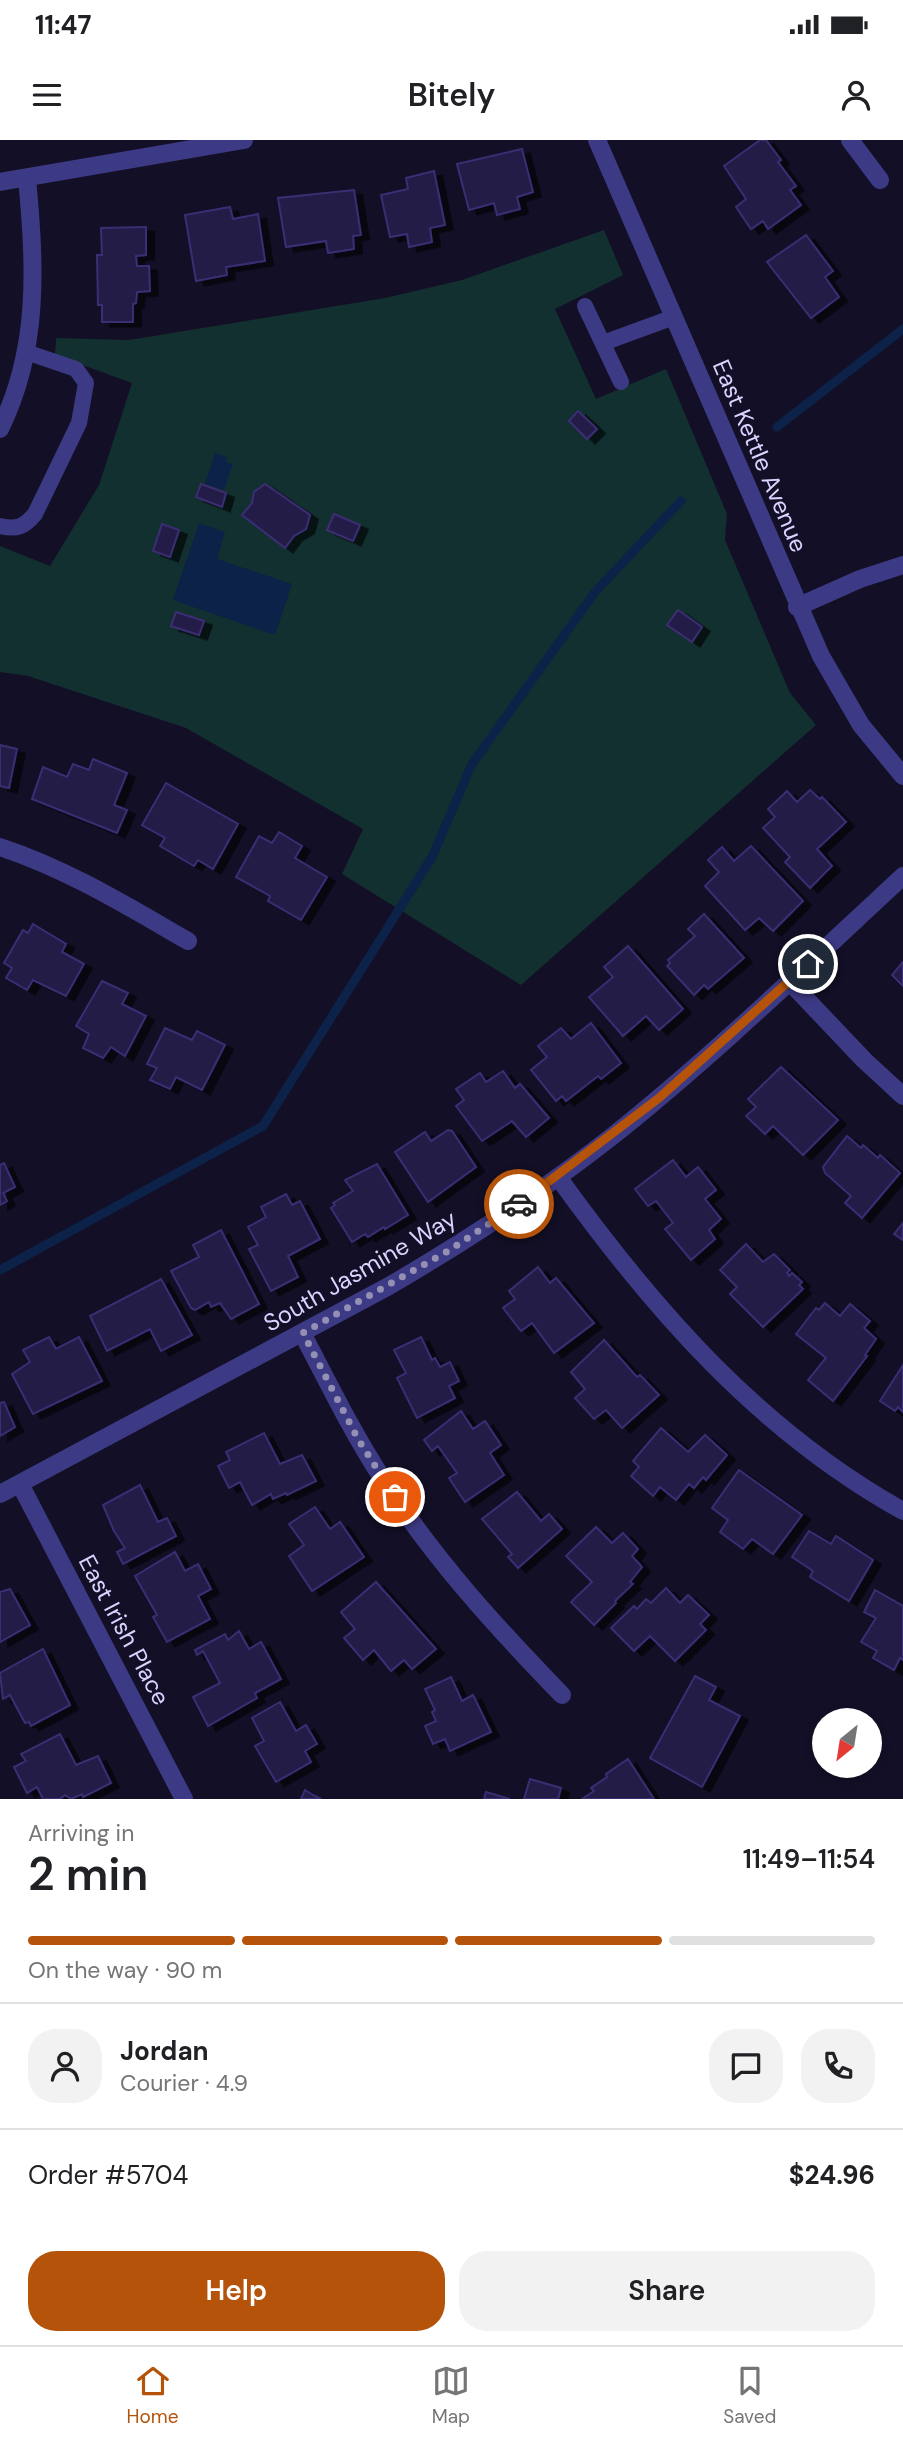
<!DOCTYPE html>
<meta charset="utf-8">
<style>
body{margin:0;font-family:"DM Sans",sans-serif;background:#f2f2f2;color:#202124;height:100vh;display:flex;flex-direction:column;font-size:26px;white-space:nowrap}
*{box-sizing:border-box;margin:0}
p{font-size:23px;color:#757577}
.icon{flex:none;width:38px;height:38px;fill:none;stroke:currentColor;stroke-width:2;stroke-linecap:round;stroke-linejoin:round}
.map{position:relative;height:1659px;overflow:hidden}
.side{display:flex;flex-direction:column;background:#fff;flex:1}
.side>*{flex:none}
.needle{width:46px;rotate:210deg}
.controls{position:absolute;left:812px;top:1568px;display:grid;gap:14px}
.controls a{display:grid;place-items:center;width:70px;height:70px;border-radius:50%;background:#fff;box-shadow:0 4px 10px #0003;font-size:35px}
.pin{position:absolute;display:grid;place-items:center;width:60px;height:60px;color:#fff;margin:-30px;border:4px solid #fff;border-radius:50%;box-shadow:0 2px 7px #0007}
.courier{position:absolute;display:grid;place-items:center;width:70px;height:70px;margin:-35px;border:5px solid #b45309;border-radius:50%;background:#fff;color:#222;box-shadow:0 2px 9px #0007}
.headline em{font-style:normal;font-weight:600}
.headline div{display:flex;flex-direction:column-reverse}
.headline{display:flex;align-items:center;justify-content:space-between;height:119px;padding:0 28px}
h1{font-size:46px;font-weight:600;line-height:52px}
.bar{display:grid;grid-template-columns:repeat(4,1fr);gap:10px 7px;align-content:center;height:84px;padding:0 28px}
.bar i{height:9px;border-radius:5px;background:#e0e0e0}
.bar .selected{background:#b45309}
.bar p{grid-column:span 4}
.line{display:flex;align-items:center;gap:18px;padding:0 28px;border-top:2px solid #e0e0e0}
.line div{flex:1}
.round{display:grid;place-items:center;flex:none;width:74px;height:74px;border-radius:28px;background:#f2f2f2}
.button{display:flex;gap:14px;margin-top:auto;padding:14px 28px}
.button a{flex:1;height:80px;border-radius:28px;background:#b45309;color:#fff;font-size:28px;font-weight:600;line-height:80px;text-align:center}
.button a+a{background:#f2f2f2;color:#202124}
.status{display:flex;justify-content:space-between;align-items:center;height:49px;padding:0 35px;background:#fff;direction:ltr}
.status svg{height:19px;fill:currentColor}
header{display:flex;justify-content:space-between;align-items:center;height:91px;padding:0 28px;background:#fff;font-size:32px;font-weight:600}
.tabs{display:flex;justify-content:space-around;align-items:center;height:98px;border-top:2px solid #e0e0e0;background:#fff;font-size:19px;color:#757577}
.tabs a{display:grid;justify-items:center;gap:4px}
.tabs .selected{color:#b45309}
.map>svg:first-child{display:block}
.green{fill:#12302f}
.water{fill:#0c2248}
.lines{fill:none;stroke-linecap:round;stroke-linejoin:round}
.stream{stroke:#0c2248;stroke-width:9}
.building{fill:#241b47;stroke:#3b2d73;stroke-width:2;filter:url(#shadow)}
.service{stroke:#3d3a85;stroke-width:16}
.minor{stroke:#3d3a85;stroke-width:18}
.done{stroke:#948fb3;stroke-width:7;stroke-dasharray:0 12.6}
.route{stroke:#b45309;stroke-width:9}
.labels{text-anchor:middle;stroke-width:7;stroke-linejoin:round;paint-order:stroke}
.street-label{font-size:24px;fill:#d9d4ff;stroke:#130f26}
</style>
<div class="status"><b>11:47</b><svg viewBox="0 0 49 12"><path d="M0 12V9h3v3zM5 12V6h3v6zM10 12V3h3v9zM15 12V0h3v12zM26 1h20v11H26zM47 4h2v5h-2z"/></svg></div>
<header><svg class="icon" aria-label="menu" viewBox="0 0 24 24"><path d="M4 6h16M4 12h16M4 18h16"/></svg>Bitely<svg class="icon" aria-label="person" viewBox="0 0 24 24"><circle cx="12" cy="8" r="4"/><path d="M4 21q1-7 8-7t8 7"/></svg></header>
<div class="map">
<svg width="903" height="1659" viewBox="0 0 903 1659">
<defs>
<filter id="shadow"><feDropShadow dx="8" dy="4.5" stdDeviation="0" flood-color="#0009"/></filter>
</defs>
<rect width="100%" height="100%" fill="#130f26"/>
<!-- green -->
<path class="green" d="M604,90L623,135L555,169L596,259L666,229L727,374L725,400L790,553L816,585L521,845L342,734L363,689L186,588L28,536L0,532V406L50,426L99,345L132,243L55,215L56,198L129,200L385,158L462,140Z"/>
<!-- water -->
<g class="water">
<path d="M215,313L227,317L226,322L233,324L224,350L205,344Z"/>
<path d="M199,383L225,392L217,419L292,444L275,495L173,460Z"/>
</g>
<g class="lines">
<!-- stream -->
<g class="stream">
<path d="M777,287L903,189"/>
<path d="M0,1130L263,986L432,717L472,624L595,452L681,361"/>
</g>
</g>
<!-- building -->
<g class="building">
<path d="M760,0H766L781,20L778,22L796,46L790,50L801,65L768,89L763,81L751,89L736,67L746,59L724,26Z"/>
<path d="M522,9L533,52L517,57L520,69L497,75L494,63L469,70L457,24Z"/>
<path d="M434,31L445,85L430,88L432,102L409,107L407,94L390,97L381,55L408,49L406,38Z"/>
<path d="M354,50L361,95L353,96L354,109L328,113L326,101L286,107L278,58Z"/>
<path d="M230,67L233,79L258,74L265,121L226,127L227,135L196,141L185,75Z"/>
<path d="M146,87V115L136,116L137,126H149L150,151L137,152L136,163L133,164V182H102V165H98L97,115H102L101,88Z"/>
<path d="M806,95L833,131L825,137L839,157L811,178L767,122Z"/>
<path d="M578,271L597,289L587,299L569,281Z"/>
<path d="M201,344L226,353L222,367L196,357Z"/>
<path d="M265,344L310,375L306,389L294,396L285,408L242,375L252,363L254,352Z"/>
<path d="M334,374L360,385L353,401L327,390Z"/>
<path d="M162,384L179,390L170,417L153,411Z"/>
<path d="M678,470L702,487L692,502L667,485Z"/>
<path d="M176,472L204,481L199,495L171,486Z"/>
<path d="M0,605L17,609L9,648L0,646Z"/>
<path d="M93,619L127,633L114,665L127,670L117,693L32,659L43,627L67,637L73,624L89,630Z"/>
<path d="M166,643L238,684L213,729L198,720L194,726L160,706L165,698L142,685Z"/>
<path d="M810,650L820,659L822,657L846,682L817,709L832,726L810,748L785,722L790,717L763,688L775,677L768,669L787,651L797,662Z"/>
<path d="M279,692L302,706L295,718L327,737L301,780L268,761L270,756L236,737L259,696L272,703Z"/>
<path d="M751,706L803,761L773,791L759,778L745,790L705,746L719,732L708,720L722,707L734,721Z"/>
<path d="M704,774L744,818L708,849L704,845L694,855L667,826L670,823L668,820L695,796L688,789Z"/>
<path d="M33,784L66,804L62,812L84,824L66,856L33,840L27,850L6,838L12,828L4,823L23,790L28,793Z"/>
<path d="M628,806L683,869L659,890L646,876L623,896L589,857L613,837L604,827Z"/>
<path d="M903,822V846L892,835Z"/>
<path d="M102,841L128,853L122,864L146,876L125,916L111,907L103,918L83,908L89,894L76,886Z"/>
<path d="M591,883L621,923L601,939L598,936L566,961L562,956L556,961L531,930L547,917L538,906L561,888L571,899Z"/>
<path d="M165,888L192,900L197,891L225,905L202,950L176,937L170,949L150,940L157,928L147,924Z"/>
<path d="M781,927L838,980L803,1015L773,986L765,994L746,976L756,967L748,959Z"/>
<path d="M503,931L515,948L520,944L549,978L526,997L512,981L482,1001L456,966L464,960L456,949L480,933L486,942Z"/>
<path d="M448,990L452,991L476,1027L428,1062L395,1012L425,992L431,1001Z"/>
<path d="M847,996L861,1008L863,1005L878,1018L880,1015L900,1033L862,1078L845,1063L851,1056L825,1033L823,1027Z"/>
<path d="M673,1020L686,1037L698,1027L716,1050L705,1059L721,1079L709,1090L715,1099L691,1120L665,1089L673,1083L656,1061L648,1066L635,1049Z"/>
<path d="M4,1023L15,1047L3,1053L7,1061L0,1065V1025Z"/>
<path d="M377,1024L408,1075L385,1089L384,1087L368,1097L365,1094L352,1102L331,1068L335,1065L333,1063L353,1051L345,1040Z"/>
<path d="M286,1054L292,1065L300,1061L320,1099L288,1116L298,1137L271,1151L249,1109L258,1105L248,1087L266,1077L261,1067Z"/>
<path d="M903,1083V1100L894,1094Z"/>
<path d="M221,1090L259,1164L231,1179L220,1163L211,1167L209,1162L195,1170L191,1168L171,1131L199,1117L193,1105Z"/>
<path d="M746,1104L763,1122L774,1114L790,1130L787,1133L789,1136L792,1133L802,1142L799,1145L803,1149L763,1187L730,1154L737,1147L720,1130Z"/>
<path d="M538,1127L550,1143L556,1138L594,1183L554,1213L532,1183L521,1191L503,1168L515,1159L509,1151Z"/>
<path d="M161,1139L192,1195L161,1211L150,1189L107,1211L90,1176Z"/>
<path d="M825,1163L840,1176L850,1164L870,1181L864,1188L876,1199L865,1215L867,1216L833,1261L808,1240L826,1218L796,1194L816,1168L819,1170Z"/>
<path d="M49,1197L56,1209L79,1197L102,1241L33,1274L12,1234L30,1222L23,1210Z"/>
<path d="M421,1197L432,1220L435,1218L440,1227L450,1222L459,1241L449,1246L455,1258L417,1278L397,1238L406,1233L394,1210Z"/>
<path d="M604,1200L637,1237L640,1235L659,1255L622,1288L606,1270L594,1279L575,1258L585,1249L571,1232Z"/>
<path d="M903,1225V1272L898,1267L895,1271L880,1261Z"/>
<path d="M4,1262L15,1287L0,1296V1263Z"/>
<path d="M461,1271L473,1289L485,1281L501,1305L490,1313L504,1335L465,1362L449,1338L457,1333L438,1306L432,1311L424,1300Z"/>
<path d="M661,1288L688,1312L705,1295L727,1315L706,1340L703,1337L694,1348L689,1344L676,1360L660,1347L653,1356L631,1336L639,1327L633,1321Z"/>
<path d="M264,1293L280,1324L302,1315L316,1341L287,1355L286,1353L273,1359L271,1354L252,1365L240,1342L229,1348L218,1326L230,1320L226,1312Z"/>
<path d="M739,1330L802,1375L773,1414L752,1399L743,1409L720,1392L728,1380L712,1368Z"/>
<path d="M140,1345L158,1382L167,1378L176,1396L123,1424L117,1412L125,1408L114,1391L103,1365Z"/>
<path d="M517,1352L541,1381L549,1374L562,1389L518,1428L508,1417L512,1414L482,1379Z"/>
<path d="M315,1367L330,1389L340,1382L364,1417L312,1451L289,1416L304,1405L289,1384Z"/>
<path d="M596,1387L612,1403L623,1393L638,1409L632,1416L642,1427L630,1442L633,1444L615,1461L616,1463L594,1485L571,1462L592,1442L566,1416Z"/>
<path d="M809,1391L831,1404L836,1396L873,1420L849,1461L810,1437L813,1431L792,1417Z"/>
<path d="M175,1412L185,1431L198,1424L211,1449L198,1456L210,1479L167,1502L153,1477L157,1475L135,1436Z"/>
<path d="M376,1442L436,1509L412,1529L404,1520L391,1531L374,1510L363,1520L344,1498L355,1489L341,1472Z"/>
<path d="M666,1448L680,1463L688,1455L709,1475L700,1484L706,1490L675,1521L650,1496L634,1511L611,1488L634,1466L637,1469L646,1459L651,1463Z"/>
<path d="M10,1449L30,1485L0,1502V1452Z"/>
<path d="M875,1450L903,1466V1520L900,1518L894,1530L873,1518L877,1511L861,1502L876,1478L864,1472Z"/>
<path d="M239,1491L249,1509L261,1502L281,1539L255,1553L257,1558L208,1586L193,1557L220,1543L203,1511L197,1515L195,1510L225,1494L228,1500Z"/>
<path d="M43,1509L70,1565L31,1586L29,1582L25,1583L10,1555L3,1559L0,1533Z"/>
<path d="M695,1536L716,1547L709,1560L740,1576L702,1647L650,1618Z"/>
<path d="M451,1537L462,1561L473,1555L491,1592L450,1611L445,1599L433,1604L425,1586L436,1581L432,1572L435,1570L425,1549Z"/>
<path d="M280,1562L296,1591L306,1585L317,1604L305,1611L311,1622L276,1642L255,1606L264,1601L252,1578Z"/>
<path d="M60,1594L76,1625L98,1616L111,1643L83,1657L82,1654L71,1659L65,1655L60,1659H43L37,1647L27,1653L14,1627L26,1621L21,1614Z"/>
<path d="M628,1619L654,1659H582L594,1651L591,1648L607,1637L606,1634Z"/>
<path d="M530,1639L561,1648L558,1659H524Z"/>
<path d="M305,1650L313,1655L321,1659H301Z"/>
<path d="M486,1652L510,1659H484Z"/>
</g>
<g class="lines">
<!-- service -->
<g class="service">
<path d="M585,166L621,242"/>
<path d="M603,203L674,177"/>
<path d="M0,386C17,390 24,387 35,374L79,283L86,243L76,229L26,212"/>
</g>
<!-- minor -->
<g class="minor">
<path d="M597,0L821,516L861,585L903,636"/>
<path d="M850,0L880,40"/>
<path d="M0,42L244,0"/>
<path d="M0,289C40,208 35,125 27,38"/>
<path d="M797,467L860,439L903,425"/>
<path d="M0,707C67,729 127,766 188,801"/>
<path d="M789,841L864,920L903,956"/>
<path d="M558,1037C653,1169 759,1291 903,1371"/>
<path d="M302,1193C328,1242 352,1292 382,1338C433,1418 496,1487 562,1555"/>
<path d="M20,1344L184,1659"/>
<path d="M0,1354L389,1146C466,1101 540,1053 610,998C712,917 807,825 903,736"/>
</g>
</g>
<g class="lines">
<!-- done -->
<path class="done" d="M395,1357L358,1299L303,1193L448,1111L519,1064"/>
<!-- route -->
<path class="route" d="M519,1064L659,958L808,824"/>
</g>
<g class="labels">
<!-- street labels -->
<g class="street-label">
<text transform="translate(760 316) rotate(67)" y="8">East Kettle Avenue</text>
<text transform="translate(360 1131) rotate(-30)" y="8">South Jasmine Way</text>
<text transform="translate(124 1490) rotate(62)" y="8">East Irish Place</text>
</g>
</g>
</svg>
<div class="controls">
<a><svg class="needle" viewBox="-14 -14 28 28"><path d="M0-13l5 13h-10z" fill="#e53935"/><path d="M0 13l5-13h-10z" fill="#757577"/></svg></a>
</div>
<div class="pin" style="left:395px;top:1357px;background:#ea580c"><svg class="icon" aria-label="bag" viewBox="0 0 24 24"><path d="M5 8h14l-1 12H6zM9 8a3 3 0 0 1 6 0"/></svg></div>
<div class="pin" style="left:808px;top:824px;background:#1f2937"><svg class="icon" aria-label="home" viewBox="0 0 24 24"><path d="M3 11l9-7 9 7M6 9v11h12V9"/></svg></div>
<div class="courier" style="left:519px;top:1064px"><svg class="icon" aria-label="car" viewBox="0 0 24 24"><path d="M5 17H2v-5l4-1 3-4h7l3 4 3 1v5h-3M9 17h6M6 11h13"/><circle cx="7" cy="17" r="2"/><circle cx="17" cy="17" r="2"/></svg></div>
</div>
<section class="side">
<div class="headline"><div><h1>2 min</h1><p>Arriving in</p></div><em>11:49–11:54</em></div>
<div class="bar"><i class="selected"></i><i class="selected"></i><i class="selected"></i><i></i><p>On the way · 90 m</p></div>
<div class="line" style="height:126px"><a class="round"><svg class="icon" aria-label="person" viewBox="0 0 24 24"><circle cx="12" cy="8" r="4"/><path d="M4 21q1-7 8-7t8 7"/></svg></a><div><b>Jordan</b><p>Courier · 4.9</p></div><a class="round"><svg class="icon" aria-label="chat" viewBox="0 0 24 24"><path d="M4 5h16v11H9l-5 4z"/></svg></a><a class="round"><svg class="icon" aria-label="phone" viewBox="0 0 24 24"><path d="M5 4h4l2 5-3 2q2 4 5 5l2-3 5 2v4C11 20 4 13 5 4z"/></svg></a></div>
<div class="line" style="height:91px"><div>Order #5704</div><b>$24.96</b></div>
<div class="button"><a>Help</a><a>Share</a></div>
</section>
<nav class="tabs">
<a class="selected"><svg class="icon" aria-label="home" viewBox="0 0 24 24"><path d="M3 11l9-7 9 7M6 9v11h12V9"/></svg>Home</a>
<a><svg class="icon" aria-label="map" viewBox="0 0 24 24"><path d="M3 6l6-2 6 2 6-2v14l-6 2-6-2-6 2zM9 4v14M15 6v14"/></svg>Map</a>
<a><svg class="icon" aria-label="saved" viewBox="0 0 24 24"><path d="M7 4h10v16l-5-4-5 4z"/></svg>Saved</a>
</nav>
